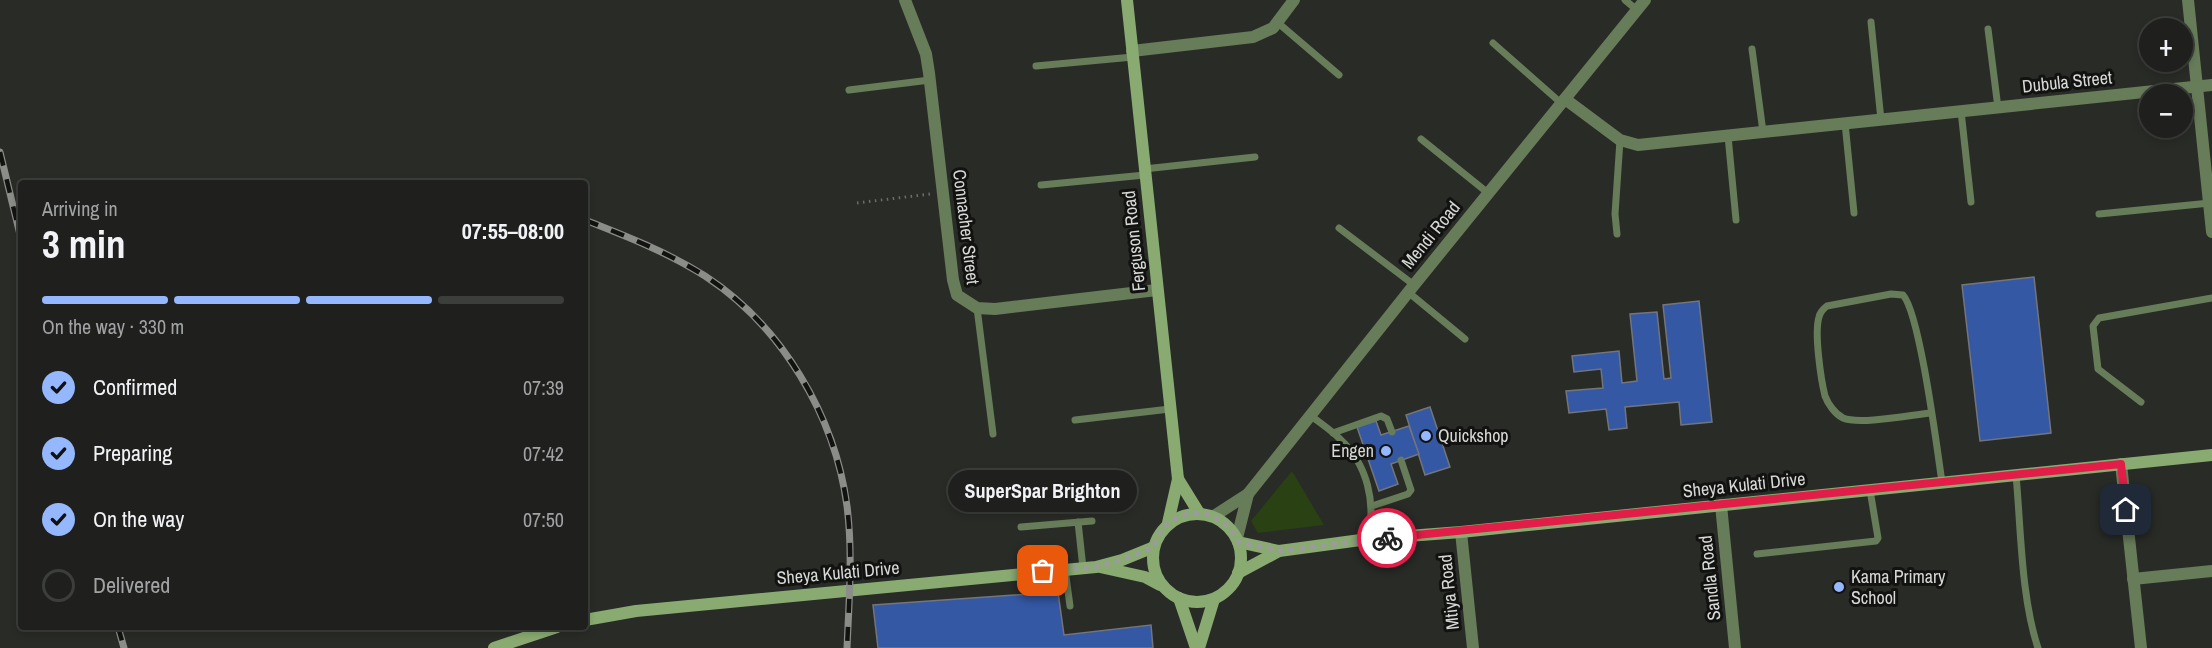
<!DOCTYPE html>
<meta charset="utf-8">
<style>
body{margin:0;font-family:"Archivo Narrow",sans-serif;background:#272826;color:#f1f3f6;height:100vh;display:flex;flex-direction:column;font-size:22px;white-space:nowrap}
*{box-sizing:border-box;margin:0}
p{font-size:20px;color:#a1a3a4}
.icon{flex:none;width:33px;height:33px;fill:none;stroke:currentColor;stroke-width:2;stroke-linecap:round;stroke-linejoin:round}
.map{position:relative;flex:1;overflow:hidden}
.side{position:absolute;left:18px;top:180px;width:570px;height:450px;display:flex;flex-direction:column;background:#1f201d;border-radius:6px;box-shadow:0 3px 9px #0003,0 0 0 2px #3c3e3b}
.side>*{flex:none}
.buttons{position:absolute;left:2139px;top:18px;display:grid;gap:12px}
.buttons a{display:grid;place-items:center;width:54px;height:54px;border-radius:50%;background:#1f201d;box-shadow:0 3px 9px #0003,0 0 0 2px #3c3e3b;font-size:30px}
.pin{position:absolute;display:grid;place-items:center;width:51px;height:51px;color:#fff;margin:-26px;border-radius:12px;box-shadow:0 3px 9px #0006}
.courier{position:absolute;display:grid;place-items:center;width:60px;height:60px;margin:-30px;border:4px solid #e11d48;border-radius:50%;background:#fff;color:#222;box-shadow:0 2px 8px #0007}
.bubble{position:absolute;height:42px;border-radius:21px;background:#1f201d;box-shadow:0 3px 9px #0003,0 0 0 2px #3c3e3b;font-size:20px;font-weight:700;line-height:42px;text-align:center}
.summary em{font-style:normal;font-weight:700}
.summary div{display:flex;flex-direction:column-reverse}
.summary{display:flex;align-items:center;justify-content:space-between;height:102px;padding:0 24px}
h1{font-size:39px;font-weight:700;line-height:45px}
.bar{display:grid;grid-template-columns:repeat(4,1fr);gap:9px 6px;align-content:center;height:72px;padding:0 24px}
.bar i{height:8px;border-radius:4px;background:#3c3e3b}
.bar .selected{background:#94b7fd}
.bar p{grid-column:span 4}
ol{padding:0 24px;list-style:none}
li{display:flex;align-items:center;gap:18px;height:66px}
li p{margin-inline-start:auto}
li .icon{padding:6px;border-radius:50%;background:#94b7fd;color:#111;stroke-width:4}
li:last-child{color:#a1a3a4}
li i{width:33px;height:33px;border:3px solid #3c3e3b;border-radius:50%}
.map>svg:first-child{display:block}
.green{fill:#294113}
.building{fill:#3558a4;stroke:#73757a;stroke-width:1.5}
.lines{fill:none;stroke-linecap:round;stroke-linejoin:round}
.path{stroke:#6b6d6a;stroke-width:3;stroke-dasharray:1.5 4.5;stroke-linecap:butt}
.lane{stroke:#677c58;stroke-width:7}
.street{stroke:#677c58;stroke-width:12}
.secondary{stroke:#89aa70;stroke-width:12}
.rail-casing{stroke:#8b8d89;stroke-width:7}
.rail{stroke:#121311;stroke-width:4.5;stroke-dasharray:14;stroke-linecap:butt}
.done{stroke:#9a9c99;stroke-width:6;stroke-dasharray:0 10.8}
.route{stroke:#e11d48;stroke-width:8}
.poi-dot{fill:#94b7fd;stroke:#121311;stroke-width:2}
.labels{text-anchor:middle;stroke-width:6;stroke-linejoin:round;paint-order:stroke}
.street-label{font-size:18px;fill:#d7d9d6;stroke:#121311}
.poi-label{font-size:18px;fill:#d7d9d6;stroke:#121311;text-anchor:start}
</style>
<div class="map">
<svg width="2212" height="648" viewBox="0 0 2212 648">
<rect width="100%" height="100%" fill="#292b27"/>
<!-- green -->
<path class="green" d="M1292,471L1324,525L1258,533L1251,521Z"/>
<!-- building -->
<g class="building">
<path d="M2034,277L2051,433L1980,441L1962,285Z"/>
<path d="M1699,301L1712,422L1681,425L1679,402L1625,407L1627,428L1609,430L1606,409L1569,413L1566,391L1603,388L1601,369L1574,372L1572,356L1619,351L1622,383L1637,381L1630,314L1657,312L1664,379L1671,378L1663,305Z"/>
<path d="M1430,407L1450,467L1425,475L1406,415Z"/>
<path d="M1376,421L1381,435L1409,426L1419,454L1391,464L1398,484L1379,491L1357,427Z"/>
<path d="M1058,592L1064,635L1151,625L1153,648H878L873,605Z"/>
</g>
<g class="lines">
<!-- path -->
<path class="path" d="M857,203L930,194"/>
<!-- lane -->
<g class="lane">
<path d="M1625,0L1637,10"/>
<path d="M1277,22L1339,75"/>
<path d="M1871,22L1881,120"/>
<path d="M1988,29L1998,108"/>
<path d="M1493,43L1561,103"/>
<path d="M1752,49L1763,132"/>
<path d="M1036,66L1133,57"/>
<path d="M849,90L930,80"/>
<path d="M1961,111L1971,202"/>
<path d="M1845,123L1854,213"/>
<path d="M1728,136L1736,220"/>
<path d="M1421,139L1488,193"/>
<path d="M1144,169L1255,157"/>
<path d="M1041,185L1145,175"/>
<path d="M2099,214L2210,203"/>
<path d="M1339,228L1414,285"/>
<path d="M1617,234L1615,214L1620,140"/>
<path d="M1408,292L1465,339"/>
<path d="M977,308L993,434"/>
<path d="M2141,402L2098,369L2093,326L2099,318L2212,298"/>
<path d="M1931,413C1911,415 1859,425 1843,418C1835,414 1828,404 1825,396C1821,380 1814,333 1819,317C1820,312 1823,309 1827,306L1891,294L1903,295C1920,314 1937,449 1942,482"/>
<path d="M1310,415C1320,423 1331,430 1340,439C1368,465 1376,503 1368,539"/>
<path d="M1075,420L1170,409"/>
<path d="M1333,433L1381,416L1387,419L1392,432"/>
<path d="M2016,475C2021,529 2021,597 2038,648"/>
<path d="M1372,506L1408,494L1411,490L1401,460"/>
<path d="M1078,522L1083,568"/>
<path d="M1021,527L1092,521"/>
<path d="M1757,554L1876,541L1878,538L1870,490"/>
<path d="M1065,569L1070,606"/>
</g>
<!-- street -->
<g class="street">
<path d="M905,0L926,54L929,73L953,280L957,295L977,308L995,309L1157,290"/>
<path d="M2188,0L2212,232"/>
<path d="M1132,51L1253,37L1273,28L1294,0"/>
<path d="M1565,99L1620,140L1638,145L2212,85"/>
<path d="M2121,464L2141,648"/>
<path d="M1721,505L1735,648"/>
<path d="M1214,516L1248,494L1252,489L1414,285L1645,0"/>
<path d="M1461,532L1473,648"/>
<path d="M1237,538L1248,494"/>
<path d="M2133,579L2212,571"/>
</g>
<!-- secondary -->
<g class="secondary">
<path d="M1127,0L1178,479L1168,523"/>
<path d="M1178,479L1199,513"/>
<circle cx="1197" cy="558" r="44"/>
<path d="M1238,542L1279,551L1368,539L1461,532L2212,455"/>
<path d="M1100,567L1145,577L1160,585"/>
<path d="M1238,573L1279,551"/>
<path d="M1179,598L1196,648"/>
<path d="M585,620L636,611L1096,567L1122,560L1154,547"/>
<path d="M494,648L557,627"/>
<path d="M1199,648L1214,599"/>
</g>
<defs>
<g id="rail">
<path d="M0,152L21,239"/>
<path d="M585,220C626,236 667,252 705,276C782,326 835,416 847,506C853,553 849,601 847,648"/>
<path d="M118,627L124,648"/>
</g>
</defs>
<!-- rail casing -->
<use href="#rail" class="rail-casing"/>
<!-- rail -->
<use href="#rail" class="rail"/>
</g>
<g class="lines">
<!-- done -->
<path class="done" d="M1043,571L1096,567L1122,560L1154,547C1166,504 1220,502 1238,542L1279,551L1387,538"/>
<!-- route -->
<path class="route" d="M1387,538L2121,464L2126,510"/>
</g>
<!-- markers -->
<g class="poi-dot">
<circle cx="1426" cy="436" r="6"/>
<circle cx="1386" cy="451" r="6"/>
<circle cx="1839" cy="587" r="6"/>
</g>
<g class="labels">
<!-- street labels -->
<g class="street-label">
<text transform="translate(2067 82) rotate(-6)" y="6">Dubula Street</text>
<text transform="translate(966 227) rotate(83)" y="6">Connacher Street</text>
<text transform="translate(1431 235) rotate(-51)" y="6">Mendi Road</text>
<text transform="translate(1134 241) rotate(-96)" y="6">Ferguson Road</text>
<text transform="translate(1744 485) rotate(-6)" y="6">Sheya Kulati Drive</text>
<text transform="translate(838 573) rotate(-5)" y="6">Sheya Kulati Drive</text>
<text transform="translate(1710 578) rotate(-96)" y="6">Sandla Road</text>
<text transform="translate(1449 592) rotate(-96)" y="6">Mtiya Road</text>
</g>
<!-- poi labels -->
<g class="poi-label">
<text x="1438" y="442">Quickshop</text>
<text x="1374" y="457" text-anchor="end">Engen</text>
<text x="1851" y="583">Kama Primary<tspan x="1851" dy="21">School</tspan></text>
</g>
</g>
</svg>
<div class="buttons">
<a>+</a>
<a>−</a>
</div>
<div class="pin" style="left:1043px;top:571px;background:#ea580c"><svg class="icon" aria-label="bag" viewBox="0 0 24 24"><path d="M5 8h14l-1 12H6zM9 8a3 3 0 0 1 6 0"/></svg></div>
<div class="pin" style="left:2126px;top:510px;background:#1f2937"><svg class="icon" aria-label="home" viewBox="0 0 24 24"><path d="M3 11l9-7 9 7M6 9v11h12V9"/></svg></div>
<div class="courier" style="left:1387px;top:538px"><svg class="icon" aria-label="bike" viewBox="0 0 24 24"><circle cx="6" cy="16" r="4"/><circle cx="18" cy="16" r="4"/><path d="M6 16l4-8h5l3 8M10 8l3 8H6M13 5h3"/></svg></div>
<div class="bubble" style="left:948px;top:470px;width:189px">SuperSpar Brighton</div>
<section class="side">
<div class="summary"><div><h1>3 min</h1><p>Arriving in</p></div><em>07:55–08:00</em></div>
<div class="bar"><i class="selected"></i><i class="selected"></i><i class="selected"></i><i></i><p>On the way · 330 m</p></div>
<ol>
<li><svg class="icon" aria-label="check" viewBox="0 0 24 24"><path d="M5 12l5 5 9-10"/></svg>Confirmed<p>07:39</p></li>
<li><svg class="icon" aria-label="check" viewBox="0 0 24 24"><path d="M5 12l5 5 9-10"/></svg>Preparing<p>07:42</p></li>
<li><svg class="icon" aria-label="check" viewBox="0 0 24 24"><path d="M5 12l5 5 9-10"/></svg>On the way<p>07:50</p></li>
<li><i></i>Delivered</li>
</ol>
</section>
</div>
